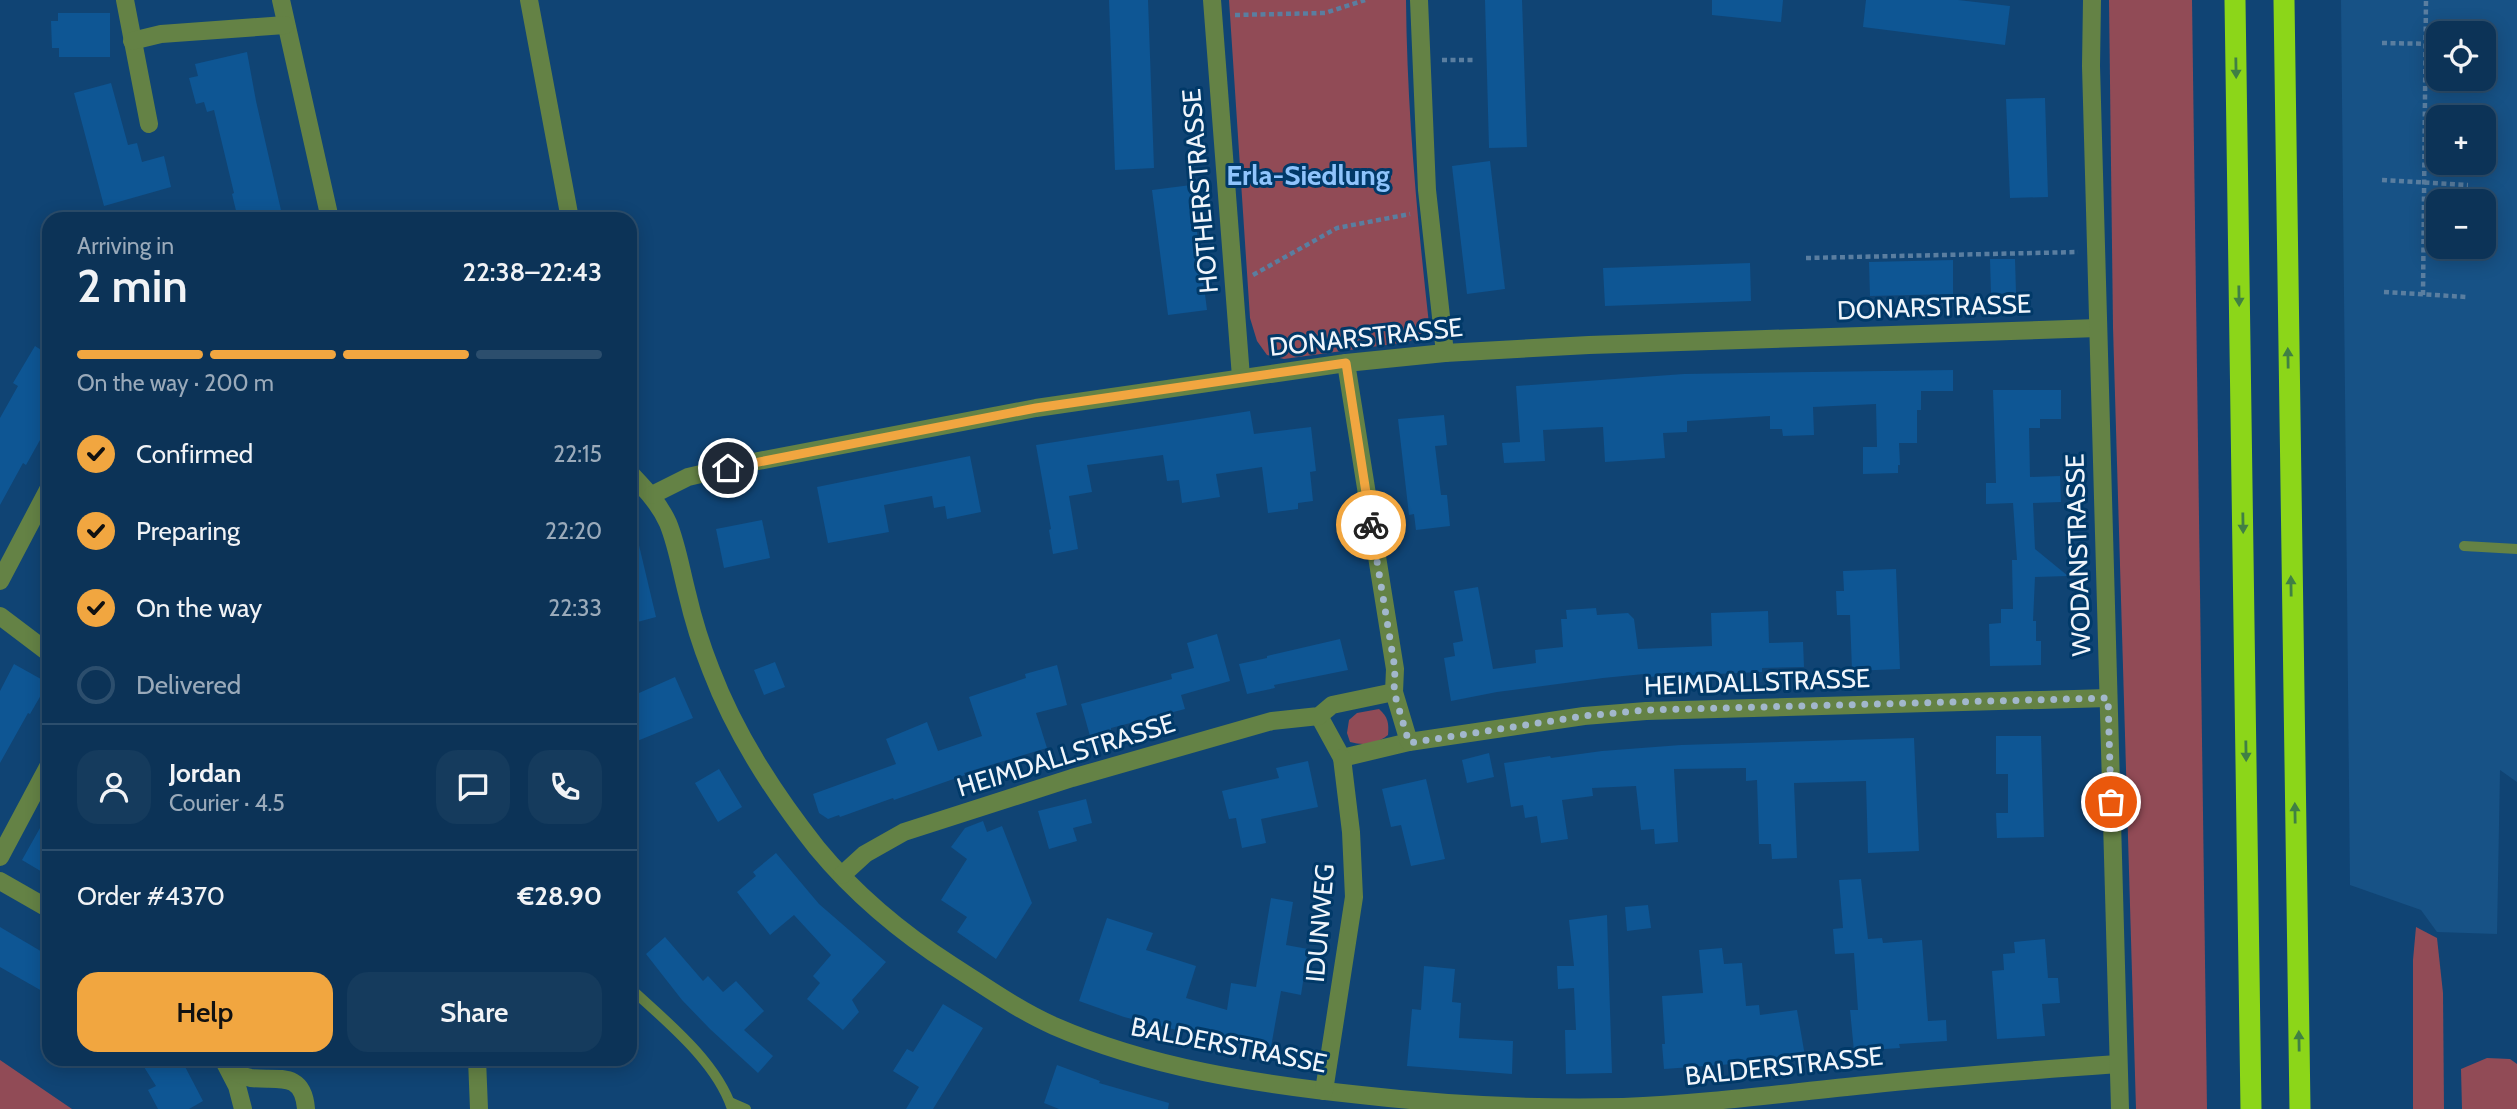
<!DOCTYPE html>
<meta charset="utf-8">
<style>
body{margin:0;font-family:Cabin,sans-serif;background:#153b5d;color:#f1f3f6;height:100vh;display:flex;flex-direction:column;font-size:26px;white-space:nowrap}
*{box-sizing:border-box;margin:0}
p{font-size:23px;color:#9aaaba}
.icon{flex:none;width:38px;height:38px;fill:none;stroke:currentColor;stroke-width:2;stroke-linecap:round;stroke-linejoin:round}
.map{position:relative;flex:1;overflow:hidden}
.sheet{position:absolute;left:42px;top:212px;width:595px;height:854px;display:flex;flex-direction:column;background:#0c3357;border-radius:21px;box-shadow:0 4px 18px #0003,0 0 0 2px #2c4e6d}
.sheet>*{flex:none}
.controls{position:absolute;left:2426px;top:21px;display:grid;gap:14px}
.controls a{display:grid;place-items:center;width:70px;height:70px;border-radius:14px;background:#0c3357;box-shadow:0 4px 18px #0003,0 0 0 2px #2c4e6d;font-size:35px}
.pin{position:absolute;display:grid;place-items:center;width:60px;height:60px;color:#fff;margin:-30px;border:4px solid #fff;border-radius:50%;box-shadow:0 2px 7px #0007}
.courier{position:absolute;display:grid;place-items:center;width:70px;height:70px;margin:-35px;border:5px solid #f1a640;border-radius:50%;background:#fff;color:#222;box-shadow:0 2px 9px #0007}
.summary em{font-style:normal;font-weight:600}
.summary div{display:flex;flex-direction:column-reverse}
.summary{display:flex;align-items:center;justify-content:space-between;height:119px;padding:0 35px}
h1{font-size:46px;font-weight:600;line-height:52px}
.bar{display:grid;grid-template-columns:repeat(4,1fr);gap:10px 7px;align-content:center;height:84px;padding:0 35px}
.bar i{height:9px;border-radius:5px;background:#2c4e6d}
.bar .active{background:#f1a640}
.bar p{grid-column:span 4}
.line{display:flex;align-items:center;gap:18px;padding:0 35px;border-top:2px solid #2c4e6d}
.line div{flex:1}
.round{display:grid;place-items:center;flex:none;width:74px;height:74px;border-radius:21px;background:#153b5d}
ol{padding:0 35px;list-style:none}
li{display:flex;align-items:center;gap:21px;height:77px}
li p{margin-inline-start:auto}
li .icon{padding:7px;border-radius:50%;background:#f1a640;color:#111;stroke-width:4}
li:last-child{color:#9aaaba}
li i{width:38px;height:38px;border:4px solid #2c4e6d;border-radius:50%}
.cta{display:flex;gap:14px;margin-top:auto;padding:14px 35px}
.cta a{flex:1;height:80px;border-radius:21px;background:#f1a640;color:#111;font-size:28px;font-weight:600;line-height:80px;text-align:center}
.cta a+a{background:#153b5d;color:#f1f3f6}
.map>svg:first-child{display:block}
.built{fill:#175286;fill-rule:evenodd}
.green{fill:#914b56}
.building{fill:#0e5694}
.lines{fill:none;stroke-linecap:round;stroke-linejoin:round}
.path{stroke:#5a7ea0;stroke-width:4.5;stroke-dasharray:5 3.5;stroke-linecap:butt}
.service{stroke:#648245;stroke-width:10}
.minor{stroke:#648245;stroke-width:18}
.tertiary{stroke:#648245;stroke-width:18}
.motorway{stroke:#8cd619;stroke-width:21}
.oneway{fill:#408044}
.done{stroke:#a2b7cc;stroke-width:7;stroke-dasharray:0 12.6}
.route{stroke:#f1a640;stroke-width:9}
.labels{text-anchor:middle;stroke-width:6;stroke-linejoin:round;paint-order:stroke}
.street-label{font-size:26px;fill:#f0f5fb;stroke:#013968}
.neighbourhood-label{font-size:28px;font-weight:bold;fill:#8fc4fc;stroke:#013968}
</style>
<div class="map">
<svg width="2517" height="1109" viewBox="0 0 2517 1109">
<rect width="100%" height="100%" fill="#104474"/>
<!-- built -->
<path class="built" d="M2341,0H2517V782L2500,770L2497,934L2437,932L2421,910L2350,885ZM2438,33H2483V79H2438ZM2438,117H2483V163H2438ZM2438,201H2483V247H2438Z"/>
<!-- green -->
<g class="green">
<path d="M1229,0H1406C1407,109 1417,216 1429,324L1422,335L1408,342L1284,359L1267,355L1257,341L1250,318Z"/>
<path d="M2109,0H2192L2207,1109H2136L2113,327Z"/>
<path d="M1379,709C1388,717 1389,723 1388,735C1376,744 1365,746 1350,742L1347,733L1349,720L1357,713Z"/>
<path d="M2416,927L2437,938L2443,993L2444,1109H2413V960Z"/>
<path d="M2487,1058L2510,1059L2517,1064V1109H2462L2461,1069Z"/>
<path d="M0,1060L72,1109H0Z"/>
</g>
<!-- building -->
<g class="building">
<path d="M1109,0H1148L1154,168L1115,170Z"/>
<path d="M1485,0H1522L1527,147L1489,148Z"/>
<path d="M1712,0H1783L1781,22L1712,15Z"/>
<path d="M1866,0H1958L2010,6L2005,45L1863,27Z"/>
<path d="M58,13H110V57H59V48H52L51,21H58Z"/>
<path d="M247,52L256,101L283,219H238L232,194L234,193L214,110L207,112L204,102L196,104L189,78L198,76L195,64Z"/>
<path d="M111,83L128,145L137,143L142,162L164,156L171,187L104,206L74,93Z"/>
<path d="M2045,98L2048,197L2010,198L2006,99Z"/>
<path d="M1490,161L1505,289L1467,294L1452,166Z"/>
<path d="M1191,185L1207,310L1168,315L1152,190Z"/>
<path d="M1990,259H2015L2016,293L1991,294Z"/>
<path d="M1953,260V294L1870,296L1869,262Z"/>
<path d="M1750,263L1751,301L1605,306L1603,268Z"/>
<path d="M35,346L49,355V424L26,465L23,463L0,505V418L18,386L13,383Z"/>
<path d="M1953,370V391H1921V410H1917V443H1899L1900,465H1898V473L1863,474V447H1877L1876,404L1813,407L1814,435L1783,436L1782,429H1770V416L1687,421V432L1663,433L1665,458L1605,462L1603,427L1543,430L1545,461L1504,463L1502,443L1520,442L1516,386L1684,374Z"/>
<path d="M1993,390H2061V419H2040V428H2029L2030,477L2060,476L2061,502L2033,503L2035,549L2068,576L2035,577L2033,621H2036V641H2041V665L1990,666L1989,624L2001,623V609H2013L2012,560H2017L2013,503L1986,504V483H1996Z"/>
<path d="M1250,411L1254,434L1311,427L1316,471L1310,472L1313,501L1298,503V509L1268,513L1262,467L1216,474L1220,497L1182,503L1179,480L1167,481L1163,455L1087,465L1092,492L1069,496L1078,549L1053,554L1049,530L1051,529L1036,445Z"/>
<path d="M1444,415L1447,445L1435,446L1441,495H1447L1450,526L1416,530L1414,514L1409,515L1398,419Z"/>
<path d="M970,456L981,512L947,519L945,506L934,508L932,496L884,505L889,532L828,543L817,487Z"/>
<path d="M762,520L770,558L724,568L716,529Z"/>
<path d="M638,541L656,617L630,624V542Z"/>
<path d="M1896,569L1900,669L1852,671L1850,615H1837L1836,591H1844L1843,571Z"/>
<path d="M1478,587L1493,669L1536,663L1535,650L1563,647L1561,619H1567L1566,610L1596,608L1597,615L1628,613L1634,619L1638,649L1712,646L1711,613L1768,611L1769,643L1803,642L1804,667L1762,668V672L1645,677L1644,674L1603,678L1497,692L1451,701L1444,658L1455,656L1453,643L1463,641L1454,591Z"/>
<path d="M1217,634L1230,681L1181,695L1185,709L1111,728V730L1090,736L1081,704L1172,679L1171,674L1194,668L1187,643Z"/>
<path d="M1340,639L1348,670L1274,685L1275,688L1247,694L1239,664L1267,658V656Z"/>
<path d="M775,662L785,687L764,695L754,670Z"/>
<path d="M14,664L48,683L30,714L28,713L0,763V691Z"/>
<path d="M1057,665L1067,705L1036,713L1047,748L964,773L965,775L894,800L893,798L840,817L839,815L828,819L819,813L813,794L896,764L886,739L927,722L938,751L982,736L969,697L1026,678L1025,674Z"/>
<path d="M675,677L693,718L630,744V697Z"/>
<path d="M1996,736H2041L2044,837L1997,838L1996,813H2008V774H1996Z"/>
<path d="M1914,738L1919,851L1868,853L1866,781L1794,783L1797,858L1772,859L1771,844H1759L1757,780L1746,781V768L1674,769L1678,842L1655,844L1654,829L1641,830L1636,786L1592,788L1593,796L1562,800L1568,839L1541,843L1537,816L1525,818L1523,805L1511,807L1504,763L1550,756L1551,758L1602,751L1681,745Z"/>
<path d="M1489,753L1494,777L1467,783L1462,760Z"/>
<path d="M1308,761L1318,807L1261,819L1266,843L1242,848L1236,818L1229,819L1222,791L1279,778L1276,768Z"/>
<path d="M719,769L742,807L718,822L695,783Z"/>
<path d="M1426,779L1445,859L1411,866L1401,825L1391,827L1382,789Z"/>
<path d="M1086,799L1092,823L1073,828L1077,841L1049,849L1038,811Z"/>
<path d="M49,812V876L22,860Z"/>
<path d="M983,821L987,832L1002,826L1032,903L996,959L957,932L967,917L941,900L967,859L951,847L965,828Z"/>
<path d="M776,853L819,904L886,962L852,1000L859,1012L843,1030L807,999L820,983L813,976L831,955L794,915L770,935L737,892L756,876L753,872Z"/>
<path d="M1861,879L1868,939L1882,938L1883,943L1922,940L1928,1021L1946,1020L1947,1041L1899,1044L1900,1048L1854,1051L1850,1010H1858L1854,953L1835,954L1833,929L1843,928L1839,880Z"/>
<path d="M1271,898L1293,902L1286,945L1308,949L1301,995L1281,991L1271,1047L1201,1036L1124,1017L1079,1001L1107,918L1153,933L1146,950L1196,966L1186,998L1227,1010L1231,983L1256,987Z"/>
<path d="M1648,905L1651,928L1627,931L1625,907Z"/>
<path d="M1607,915L1612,1073L1566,1074L1565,1030H1576L1574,988L1558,989L1557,966H1574L1569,920Z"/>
<path d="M0,927L49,956V995L0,967Z"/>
<path d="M665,937L703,981L708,976L723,992L736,981L764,1011L744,1030L773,1056L758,1073L710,1029L682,1000L646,954Z"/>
<path d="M2045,939L2048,978H2058L2060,1003L2042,1004L2045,1036L1997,1039L1992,971L2004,970L2003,954L2015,953L2014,942Z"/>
<path d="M1722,948L1724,964L1742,963L1746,1006L1759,1005L1760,1015L1797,1010L1805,1056L1733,1064L1664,1069L1662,1044H1665L1662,996L1703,993L1699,950Z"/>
<path d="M1424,966L1455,969L1452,1002L1461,1003L1459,1038L1513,1041L1512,1074L1407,1066L1412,1009L1421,1010Z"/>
<path d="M943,1004L983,1028L933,1109H906L919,1087L893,1071L907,1049L913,1052Z"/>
<path d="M139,1059H181L203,1101L189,1109H158L148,1090L156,1086Z"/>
<path d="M1057,1065L1100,1081L1099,1083L1169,1103L1168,1109H1059L1044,1103Z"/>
</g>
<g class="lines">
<!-- path -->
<g class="path">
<path d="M1235,15L1325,13L1365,0"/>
<path d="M2382,43L2438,44"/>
<path d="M1442,60H1476"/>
<path d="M2382,180L2468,185"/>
<path d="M1806,258L2078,252"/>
<path d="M1253,275L1337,228L1410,214"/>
<path d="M2384,292L2467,297"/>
<path d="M2423,295L2426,0"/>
</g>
<!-- service -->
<g class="service">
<path d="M2464,546L2517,549"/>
<path d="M630,988C666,1021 717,1062 732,1109"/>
<path d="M730,1102L746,1109"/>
</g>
<!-- minor -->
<g class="minor">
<path d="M125,0L149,124"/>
<path d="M281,0L330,219"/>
<path d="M529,0L570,219"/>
<path d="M1212,0L1241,377"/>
<path d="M1419,0L1427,190L1445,353"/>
<path d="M132,41L161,34L285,25"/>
<path d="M1346,363L1395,669L1394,692"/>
<path d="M630,473C645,489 659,503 668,523C677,545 681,570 687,593C693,619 701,645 711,670C735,733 775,795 817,848C855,894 903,934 953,966C986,987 1018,1010 1054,1026C1150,1068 1257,1084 1361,1095C1448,1105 1535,1109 1623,1107C1704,1104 1785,1093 1866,1085C1950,1076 2034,1070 2118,1064"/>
<path d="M652,495L688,477L748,463L1036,408L1346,363L1445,353L1589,345L2098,328"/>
<path d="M0,581L49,488"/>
<path d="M0,616L49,653"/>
<path d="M1319,716L1342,758L1409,742"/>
<path d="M0,857L49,765"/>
<path d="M842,875L865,854L904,832L1072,778L1272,721L1319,716L1332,705L1394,692L1409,742L1584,716L1646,711L2108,698"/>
<path d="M0,881L49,909"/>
<path d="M223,1059L237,1086L243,1109"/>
<path d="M477,1059L479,1109"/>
<path d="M230,1070C237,1073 244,1077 251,1078C277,1081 303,1070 306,1109"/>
<path d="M1324,1091L1354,897L1351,832L1342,758"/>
</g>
<!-- tertiary -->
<path class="tertiary" d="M2092,0L2091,66L2120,1109"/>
<!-- motorway -->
<g class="motorway">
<path d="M2235,0L2251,1109"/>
<path d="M2284,0L2300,1109"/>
</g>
</g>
<!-- one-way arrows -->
<defs><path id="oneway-solid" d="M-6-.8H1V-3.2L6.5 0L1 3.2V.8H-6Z" transform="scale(1.75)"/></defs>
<g class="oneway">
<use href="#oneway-solid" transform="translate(2236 68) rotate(89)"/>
<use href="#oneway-solid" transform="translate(2239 296) rotate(89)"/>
<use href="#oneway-solid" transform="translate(2288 358) rotate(-91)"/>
<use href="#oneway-solid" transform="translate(2243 523) rotate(89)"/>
<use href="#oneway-solid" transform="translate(2291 586) rotate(-91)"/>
<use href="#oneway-solid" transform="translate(2246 751) rotate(89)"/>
<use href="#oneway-solid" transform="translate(2295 813) rotate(-91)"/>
<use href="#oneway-solid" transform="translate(2299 1041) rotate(-91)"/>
</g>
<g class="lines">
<!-- done -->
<path class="done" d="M1371,525L1395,669L1394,692L1409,743L1584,716L1646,710L2108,698L2111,802"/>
<!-- route -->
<path class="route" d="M728,468L1036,408L1346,363L1371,525"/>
</g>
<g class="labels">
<!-- street labels -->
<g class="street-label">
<text transform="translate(1200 191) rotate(-95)" y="9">HOTHERSTRASSE</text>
<text transform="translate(1934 307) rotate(-2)" y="9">DONARSTRASSE</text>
<text transform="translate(1366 337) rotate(-6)" y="9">DONARSTRASSE</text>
<text transform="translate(2078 555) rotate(-92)" y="9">WODANSTRASSE</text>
<text transform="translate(1757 682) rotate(-2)" y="9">HEIMDALLSTRASSE</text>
<text transform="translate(1066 755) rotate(-17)" y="9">HEIMDALLSTRASSE</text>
<text transform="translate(1320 923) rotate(-85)" y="9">IDUNWEG</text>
<text transform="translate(1229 1045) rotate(11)" y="9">BALDERSTRASSE</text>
<text transform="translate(1784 1066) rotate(-6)" y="9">BALDERSTRASSE</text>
</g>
<!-- neighbourhood labels -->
<g class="neighbourhood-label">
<text x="1308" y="185">Erla-Siedlung</text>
</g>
</g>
</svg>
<div class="controls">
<a><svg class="icon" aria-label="locate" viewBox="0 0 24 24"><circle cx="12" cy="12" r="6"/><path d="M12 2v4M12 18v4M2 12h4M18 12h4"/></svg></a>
<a>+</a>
<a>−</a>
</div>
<div class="pin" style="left:2111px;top:802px;background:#ea580c"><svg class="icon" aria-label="bag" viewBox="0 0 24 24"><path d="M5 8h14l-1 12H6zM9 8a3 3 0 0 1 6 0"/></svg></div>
<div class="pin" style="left:728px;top:468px;background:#1f2937"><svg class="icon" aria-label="home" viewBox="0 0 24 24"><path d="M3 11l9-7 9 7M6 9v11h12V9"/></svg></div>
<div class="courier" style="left:1371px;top:525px"><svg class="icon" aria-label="bike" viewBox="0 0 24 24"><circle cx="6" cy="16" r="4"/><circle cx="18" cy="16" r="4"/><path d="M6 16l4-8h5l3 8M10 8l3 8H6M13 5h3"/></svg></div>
<section class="sheet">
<div class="summary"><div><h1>2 min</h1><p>Arriving in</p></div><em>22:38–22:43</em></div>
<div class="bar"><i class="active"></i><i class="active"></i><i class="active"></i><i></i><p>On the way · 200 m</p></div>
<ol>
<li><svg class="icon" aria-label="check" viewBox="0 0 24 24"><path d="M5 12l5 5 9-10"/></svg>Confirmed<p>22:15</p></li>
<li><svg class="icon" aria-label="check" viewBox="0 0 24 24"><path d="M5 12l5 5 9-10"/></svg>Preparing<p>22:20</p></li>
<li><svg class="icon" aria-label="check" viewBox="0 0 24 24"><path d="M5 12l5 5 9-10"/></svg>On the way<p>22:33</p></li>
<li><i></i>Delivered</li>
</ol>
<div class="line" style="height:126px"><a class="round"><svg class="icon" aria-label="person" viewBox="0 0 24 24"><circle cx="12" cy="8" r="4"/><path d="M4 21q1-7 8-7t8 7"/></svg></a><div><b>Jordan</b><p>Courier · 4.5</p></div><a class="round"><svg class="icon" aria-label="chat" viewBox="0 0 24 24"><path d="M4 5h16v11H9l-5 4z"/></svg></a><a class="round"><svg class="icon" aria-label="phone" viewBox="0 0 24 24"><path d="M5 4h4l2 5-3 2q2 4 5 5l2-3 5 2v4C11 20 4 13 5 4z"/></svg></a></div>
<div class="line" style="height:91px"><div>Order #4370</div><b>€28.90</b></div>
<div class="cta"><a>Help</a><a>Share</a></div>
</section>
</div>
